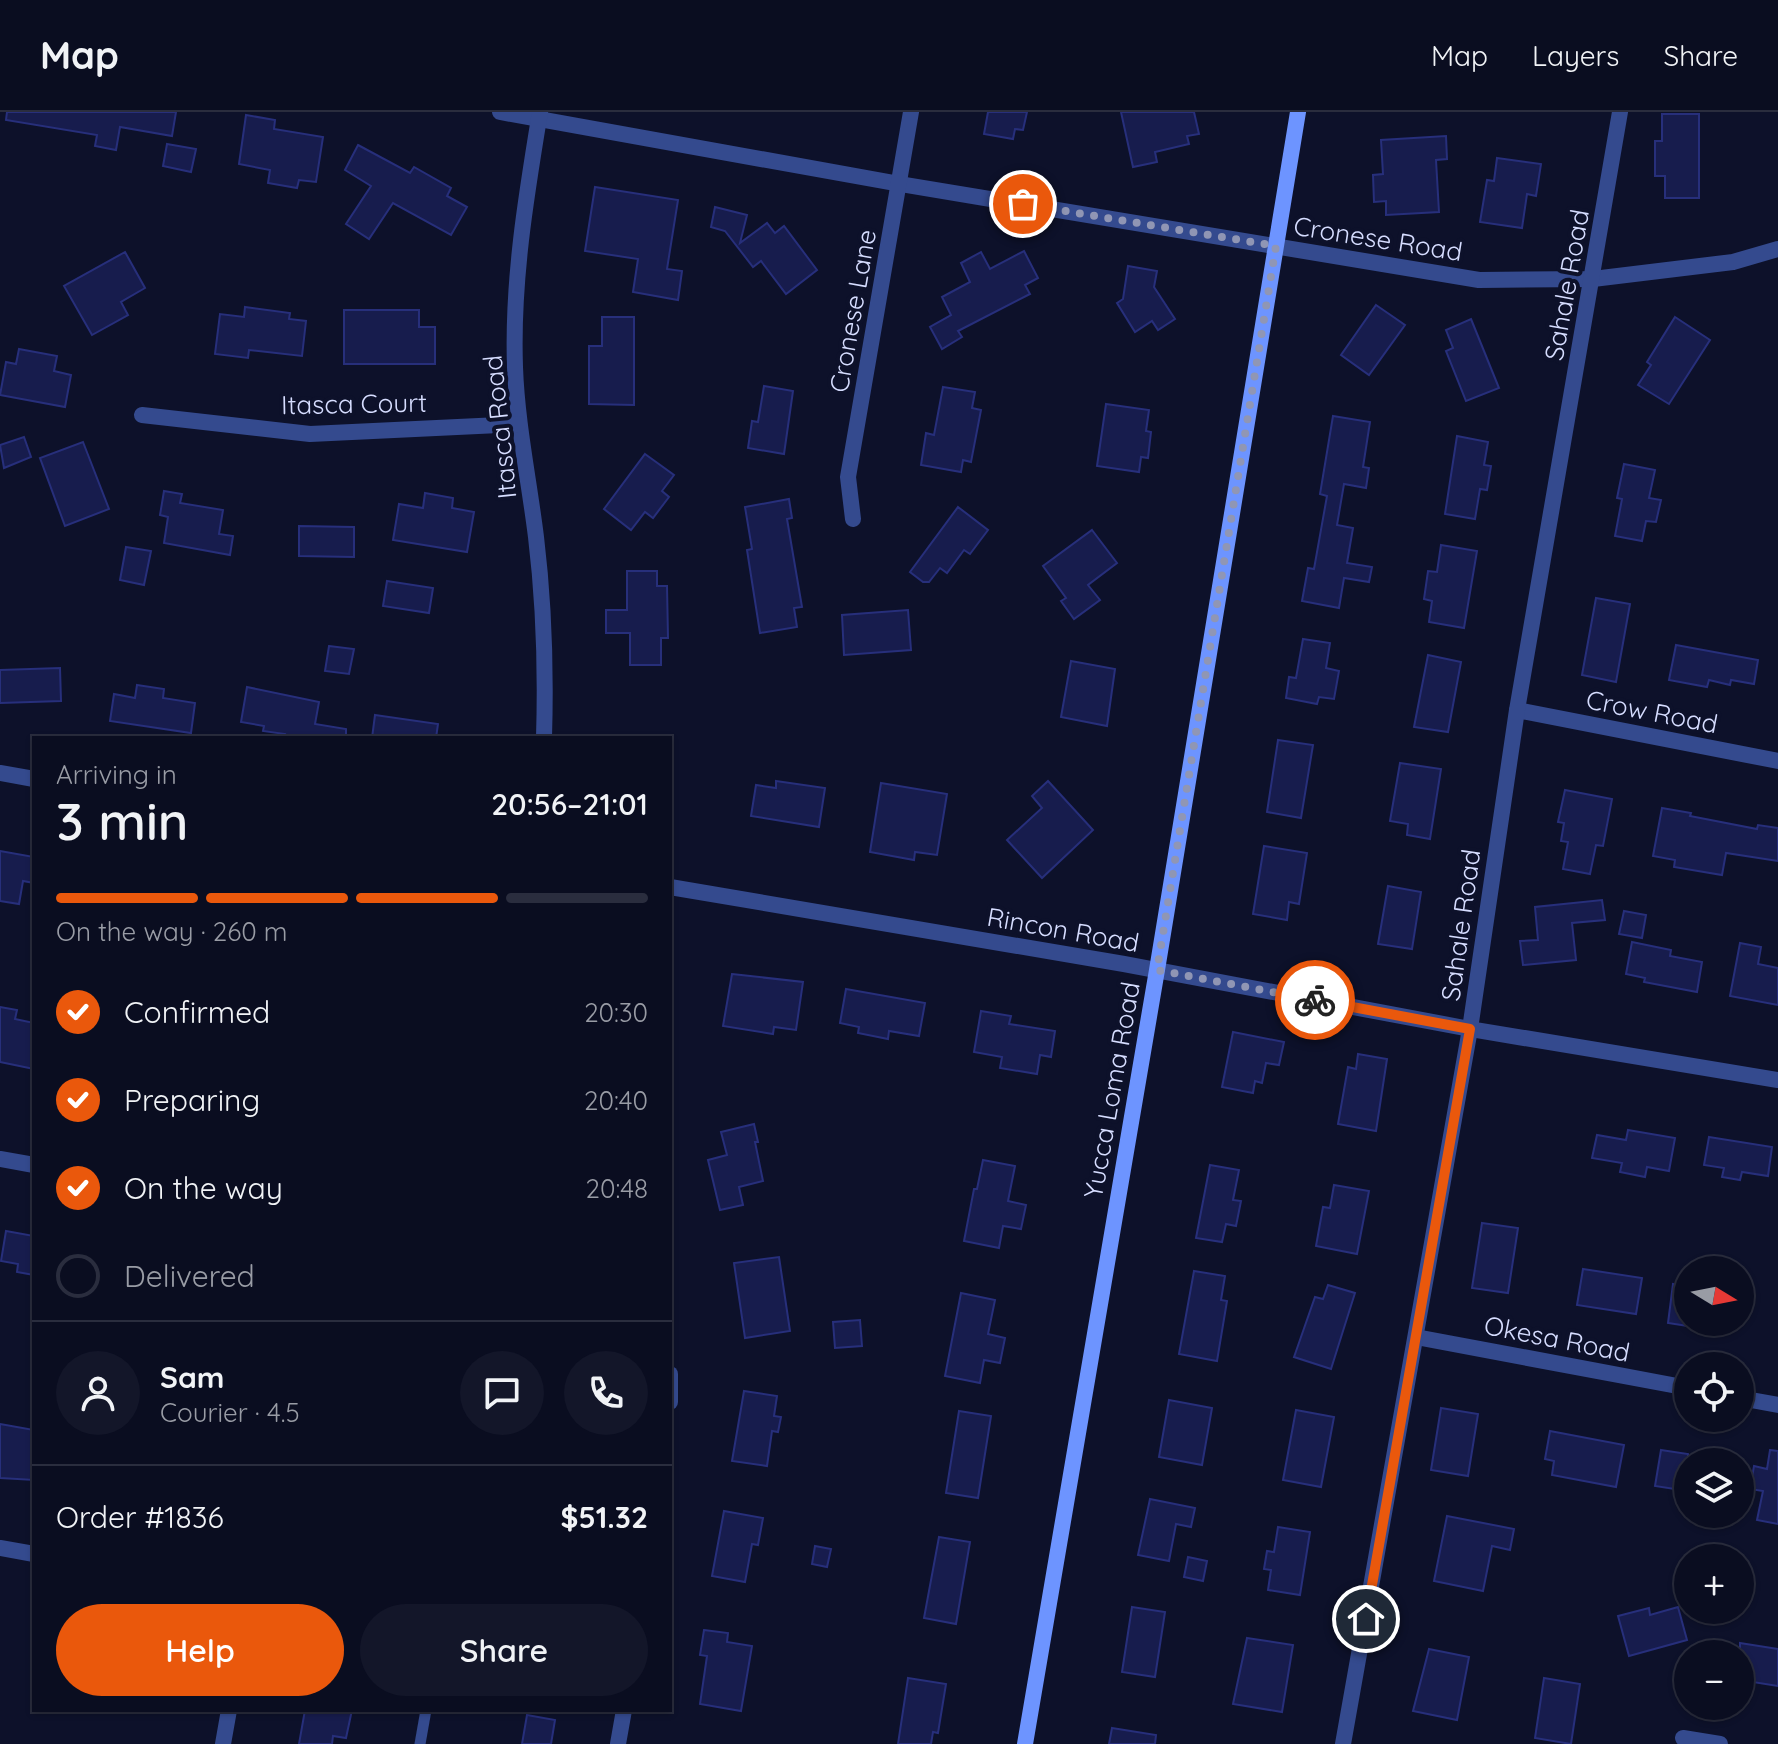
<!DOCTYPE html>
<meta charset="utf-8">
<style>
body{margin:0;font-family:Quicksand,sans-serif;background:#131629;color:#f1f3f6;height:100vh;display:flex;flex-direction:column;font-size:30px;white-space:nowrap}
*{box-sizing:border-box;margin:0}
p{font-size:26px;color:#999ca5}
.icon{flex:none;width:44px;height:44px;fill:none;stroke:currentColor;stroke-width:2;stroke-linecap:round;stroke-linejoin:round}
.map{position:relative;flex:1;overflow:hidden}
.panel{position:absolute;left:32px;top:624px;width:640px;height:976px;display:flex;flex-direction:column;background:#0a0d20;border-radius:0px;box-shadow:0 2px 6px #0004,0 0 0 2px #2a2d3e}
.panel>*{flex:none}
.needle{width:52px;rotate:100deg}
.controls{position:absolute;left:1674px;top:1144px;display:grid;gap:16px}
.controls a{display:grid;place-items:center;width:80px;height:80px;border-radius:50%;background:#0a0d20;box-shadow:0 2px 6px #0004,0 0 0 2px #2a2d3e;font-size:40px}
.pin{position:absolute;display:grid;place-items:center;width:68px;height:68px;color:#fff;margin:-34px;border:4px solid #fff;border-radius:50%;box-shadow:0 2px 8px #0007}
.courier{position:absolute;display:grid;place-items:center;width:80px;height:80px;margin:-40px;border:6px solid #ea580c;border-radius:50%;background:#fff;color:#222;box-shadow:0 2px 10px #0007}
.headline em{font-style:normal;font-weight:600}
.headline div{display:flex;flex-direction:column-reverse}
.headline{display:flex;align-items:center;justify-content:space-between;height:136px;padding:0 24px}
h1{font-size:52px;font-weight:600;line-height:60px}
.bar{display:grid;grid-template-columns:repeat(4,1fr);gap:12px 8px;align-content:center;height:96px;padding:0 24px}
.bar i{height:10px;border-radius:6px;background:#2a2d3e}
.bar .current{background:#ea580c}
.bar p{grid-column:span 4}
.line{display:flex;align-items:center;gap:20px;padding:0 24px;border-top:2px solid #2a2d3e}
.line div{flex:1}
.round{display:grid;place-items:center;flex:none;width:84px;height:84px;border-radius:42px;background:#131629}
ol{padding:0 24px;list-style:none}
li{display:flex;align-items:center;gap:24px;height:88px}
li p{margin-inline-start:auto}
li .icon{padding:8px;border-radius:50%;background:#ea580c;color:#fff;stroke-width:4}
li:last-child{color:#999ca5}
li i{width:44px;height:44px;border:4px solid #2a2d3e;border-radius:50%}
.button{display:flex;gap:16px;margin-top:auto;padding:16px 24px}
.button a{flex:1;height:92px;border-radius:48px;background:#ea580c;color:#fff;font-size:32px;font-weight:600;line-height:92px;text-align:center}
.button a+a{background:#131629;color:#f1f3f6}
header{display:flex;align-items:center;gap:48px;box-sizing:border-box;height:112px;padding:0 40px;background:#0a0d20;border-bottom:2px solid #2a2d3e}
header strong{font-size:38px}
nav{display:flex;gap:44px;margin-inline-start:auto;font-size:28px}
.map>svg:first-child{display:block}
.building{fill:#171c4d;stroke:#272f7b;stroke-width:2}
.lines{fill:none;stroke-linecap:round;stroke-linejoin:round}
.service{stroke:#344a8e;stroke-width:11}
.minor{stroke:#344a8e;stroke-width:16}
.secondary{stroke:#6d94ff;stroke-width:16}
.done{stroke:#9096b4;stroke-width:8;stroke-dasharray:0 14.4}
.route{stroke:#ea580c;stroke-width:10}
.labels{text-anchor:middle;stroke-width:8;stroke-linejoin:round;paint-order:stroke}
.street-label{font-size:26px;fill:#d6ddff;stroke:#0d112a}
</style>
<header>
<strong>Map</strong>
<nav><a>Map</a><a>Layers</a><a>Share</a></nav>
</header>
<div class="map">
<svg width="1778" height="1632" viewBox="0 0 1778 1632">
<rect width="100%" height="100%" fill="#0d112a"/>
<!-- building -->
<g class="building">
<path d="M7,0H176L172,24L120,15L116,38L95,34L97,23L6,8Z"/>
<path d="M988,0H1027L1023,18L1015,17L1013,27L984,22Z"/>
<path d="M1121,0H1194L1199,22L1187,24L1189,32L1155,40L1157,50L1133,55Z"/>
<path d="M1662,2H1699V86H1665V64H1655V29H1662Z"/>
<path d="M246,3L275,8L274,17L323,25L316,70L299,68L297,76L268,71L270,58L239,52Z"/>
<path d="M1446,24L1447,47L1436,48L1439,100L1386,103V89L1374,90L1373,63L1383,62L1381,28Z"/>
<path d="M167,32L196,37L191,60L163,54Z"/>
<path d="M358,33L410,61L414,55L451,76L447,84L467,95L451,123L393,91L369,127L346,112L371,74L345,58Z"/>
<path d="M1497,46L1541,52L1536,84L1527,82L1522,116L1480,110L1487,68L1494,69Z"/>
<path d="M595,75L678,88L667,157L682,159L678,188L633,180L638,147L585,139Z"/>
<path d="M715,95L747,103L740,131L767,111L775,121L784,114L817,158L786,182L761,149L753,155L725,119L711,115Z"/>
<path d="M1024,139L1038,166L1025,173L1030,182L958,219L962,225L942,237L930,215L951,203L942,185L970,170L961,151L981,140L990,157Z"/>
<path d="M125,140L145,176L121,190L128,203L92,223L64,174Z"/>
<path d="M1128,154L1157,159L1154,175L1175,207L1158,218L1152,209L1135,220L1117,191L1123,187Z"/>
<path d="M1376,193L1405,213L1369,263L1341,243Z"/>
<path d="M245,195L290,201L289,207L306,209L302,244L249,238L248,246L215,242L220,202L244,205Z"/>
<path d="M344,198H419V215H435V252H344Z"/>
<path d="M602,205H634V293L589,292V234H602Z"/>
<path d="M1675,205L1710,228L1669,292L1638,273L1651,253L1647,250Z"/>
<path d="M1471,207L1499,276L1466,289L1446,239L1453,236L1446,218Z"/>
<path d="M19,237L57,244L54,259L71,263L65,295L0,283L6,250L16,252Z"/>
<path d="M764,274L793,279L784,342L748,336L752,309L758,310Z"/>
<path d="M943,275L975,280L972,296L981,298L971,350L963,348L961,360L921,353L926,321L934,323Z"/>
<path d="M1106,292L1149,298L1146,319L1151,320L1148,346L1141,345L1139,360L1097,354Z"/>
<path d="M1333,304L1370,310L1363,355L1369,356L1366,376L1344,372L1337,413L1353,416L1347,451L1372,455L1369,470L1344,466L1339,496L1302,489L1308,456L1314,457L1327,384L1320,382Z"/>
<path d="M1457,324L1488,330L1484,353L1491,354L1487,378L1480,377L1475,407L1445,402Z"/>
<path d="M24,325L31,345L4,356L0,333Z"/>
<path d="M83,330L109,397L65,414L40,346Z"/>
<path d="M645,342L674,363L662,379L669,385L653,406L645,400L631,418L604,397Z"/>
<path d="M1624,352L1655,358L1649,386L1661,388L1656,410L1646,409L1642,429L1615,424L1622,387L1617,386Z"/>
<path d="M164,379L182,382L180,391L223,398L219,422L233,424L230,443L164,431L168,405L160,403Z"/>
<path d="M425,381L453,386L452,396L474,400L467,440L393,428L399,392L423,396Z"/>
<path d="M789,387L792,406L787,407L802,495L794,496L797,515L760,521L747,438L752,437L745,395Z"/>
<path d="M958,395L988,418L970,442L964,438L947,461L940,456L929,470H923L910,460Z"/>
<path d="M299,414L354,415V445L299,444Z"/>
<path d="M1092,418L1117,451L1088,473L1100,488L1074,507L1061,489L1066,486L1043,454Z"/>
<path d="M1441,433L1477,439L1464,516L1429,510L1432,489L1424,487L1428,459L1437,460Z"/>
<path d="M126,435L151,439L144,473L120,468Z"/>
<path d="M627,459H657V474H667L668,526H661V553H630V521H606V498H627Z"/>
<path d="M387,469L433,476L429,501L383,494Z"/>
<path d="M1596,486L1630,492L1616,570L1582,563Z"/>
<path d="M908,498L911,538L844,543L842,503Z"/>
<path d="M1303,527L1330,531L1326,556L1339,559L1334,587L1319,585L1317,592L1286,586L1289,565L1296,566Z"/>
<path d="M1676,533L1758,548L1754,572L1731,568L1730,573L1709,568L1707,575L1669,568Z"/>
<path d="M329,534L354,537L349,562L325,559Z"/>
<path d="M1428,543L1461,550L1448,620L1414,615Z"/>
<path d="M1071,549L1115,557L1107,614L1061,605Z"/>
<path d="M60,556L61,589L0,591V558Z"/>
<path d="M137,573L164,577L163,586L195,591L191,621L110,609L114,582L135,586Z"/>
<path d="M247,575L319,590L315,612L346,617V626H284L285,622L263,619L264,614L241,610Z"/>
<path d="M375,603L438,612L436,626H372Z"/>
<path d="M1278,628L1313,633L1301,706L1267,700Z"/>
<path d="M1400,651L1441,657L1430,727L1407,723L1408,712L1390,709Z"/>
<path d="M776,669L825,676L819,715L751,704L756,673L776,676Z"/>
<path d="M1048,669L1093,718L1042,766L1007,728L1042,696L1032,684Z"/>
<path d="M881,671L947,682L937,743L915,740L914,748L870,740Z"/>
<path d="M1565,678L1612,687L1603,734L1596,733L1590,762L1563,757L1568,730L1561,729L1564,711L1558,710Z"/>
<path d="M1662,696L1691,701L1690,704L1757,717L1758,713L1778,716V749L1726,741L1722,763L1674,755L1675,748L1653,744Z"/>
<path d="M1264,734L1307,741L1299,792L1289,790L1287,808L1253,802Z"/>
<path d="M0,739L34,745V771L23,769L19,792L0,789Z"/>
<path d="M1388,774L1421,780L1412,837L1378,832Z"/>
<path d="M1602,788L1605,808L1572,811L1576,848L1523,853L1520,829L1538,828L1535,795Z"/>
<path d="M1624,799L1646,803L1642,826L1619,822Z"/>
<path d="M1632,830L1671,838L1670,844L1702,850L1697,880L1644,870L1645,866L1626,862Z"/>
<path d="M1740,831L1761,835L1758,852L1778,856V893L1730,884Z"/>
<path d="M732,862L803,870L796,918L774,915L773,922L723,914Z"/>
<path d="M846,877L925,891L919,924L889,919L888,927L858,921L859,915L840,911Z"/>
<path d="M0,895L17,898L15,907L34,911V957L0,950Z"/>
<path d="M981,899L1011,904L1009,912L1055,919L1051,945L1040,943L1037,962L1000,956L1002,945L974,940Z"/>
<path d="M1233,920L1284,930L1279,953L1266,951L1262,971L1255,969L1253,981L1222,975Z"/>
<path d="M1358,942L1387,947L1376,1019L1338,1012L1348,955L1356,957Z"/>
<path d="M754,1012L758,1030H755L763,1069L739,1075L743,1093L720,1098L708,1048L727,1043L721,1020Z"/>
<path d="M1628,1018L1675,1026L1669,1059L1647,1055L1645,1065L1620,1060L1622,1051L1592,1046L1597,1023L1626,1028Z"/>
<path d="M1709,1025L1772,1035L1768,1064L1742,1060L1740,1068L1722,1065L1724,1056L1704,1053Z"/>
<path d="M983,1048L1015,1054L1008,1089L1026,1093L1021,1117L1003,1114L999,1136L964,1129L974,1077H977Z"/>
<path d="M1210,1053L1239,1058L1233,1088L1241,1089L1236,1114L1226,1112L1222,1130L1196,1126Z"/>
<path d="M1334,1073L1369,1079L1357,1142L1316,1134L1323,1095L1330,1096Z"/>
<path d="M1482,1111L1518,1116L1508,1181L1472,1176Z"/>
<path d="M6,1119L34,1124V1163L17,1160L18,1152L1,1149Z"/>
<path d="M779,1145L790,1219L745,1226L734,1151Z"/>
<path d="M1583,1157L1642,1166L1636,1202L1577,1193Z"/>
<path d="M1194,1159L1225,1164L1221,1188L1227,1189L1217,1249L1179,1242Z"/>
<path d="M1673,1172L1688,1175V1214L1668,1211Z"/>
<path d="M1328,1173L1355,1181L1331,1257L1294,1245L1315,1185L1323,1187Z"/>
<path d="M961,1181L995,1188L988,1222L1005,1226L1000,1251L984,1248L980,1271L945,1264Z"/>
<path d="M860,1208L862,1234L835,1236L833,1210Z"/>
<path d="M744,1279L777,1284L774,1304L781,1305L778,1320L772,1319L767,1354L732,1349Z"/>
<path d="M1169,1288L1212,1296L1202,1353L1159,1345Z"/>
<path d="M1441,1296L1478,1302L1468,1364L1431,1358Z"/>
<path d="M1296,1298L1334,1305L1321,1375L1283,1368Z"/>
<path d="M959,1299L991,1304L978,1386L946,1381Z"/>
<path d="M0,1312L34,1318V1368L0,1366Z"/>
<path d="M1550,1319L1624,1333L1616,1375L1552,1363L1554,1349L1545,1347Z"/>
<path d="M1661,1338L1688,1342V1379L1655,1374Z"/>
<path d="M1770,1338L1778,1339V1412L1757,1408L1763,1379L1750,1377L1754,1354L1767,1357Z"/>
<path d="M1150,1387L1195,1396L1191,1415L1176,1412L1169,1449L1138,1443Z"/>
<path d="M724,1399L763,1406L758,1433L752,1432L745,1470L712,1464Z"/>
<path d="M1447,1404L1514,1417L1510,1438L1492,1434L1483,1479L1434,1469Z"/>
<path d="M1278,1415L1310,1420L1300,1483L1268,1478L1271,1458L1264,1457L1267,1439L1274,1440Z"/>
<path d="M939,1425L970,1430L956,1512L924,1506Z"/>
<path d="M815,1434L831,1437L827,1455L812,1452Z"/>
<path d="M1188,1445L1207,1449L1203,1469L1184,1465Z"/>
<path d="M1132,1495L1165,1500L1155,1565L1122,1560Z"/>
<path d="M1678,1495L1687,1528L1629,1544L1618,1504L1649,1496L1650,1503Z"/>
<path d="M704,1518L728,1521L727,1530L752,1534L741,1599L700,1592L707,1544L700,1543Z"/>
<path d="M1247,1526L1293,1533L1282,1600L1233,1592Z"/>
<path d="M1740,1531L1778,1537V1574L1740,1568Z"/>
<path d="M1429,1537L1469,1545L1457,1608L1413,1599Z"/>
<path d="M908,1566L946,1572L938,1621L933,1620L931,1632H898Z"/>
<path d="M1544,1566L1580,1572L1571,1632L1535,1626Z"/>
<path d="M305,1598H352L346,1626L333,1624L332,1632H299Z"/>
<path d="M527,1603L555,1608L551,1632H522Z"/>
<path d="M1112,1616L1156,1623L1155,1632H1109Z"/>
</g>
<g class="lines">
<!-- service -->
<path class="service" d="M420,1632L426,1598"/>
<!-- minor -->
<g class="minor">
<path d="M500,0L900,72L1479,168L1593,167L1733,150L1778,137"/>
<path d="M540,0C526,85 512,169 515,255C517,312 529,368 536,425C544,491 546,559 544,626"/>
<path d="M142,303L310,322L519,312"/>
<path d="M853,407L848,365L911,0"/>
<path d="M1517,598L1778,649"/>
<path d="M0,661L34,667"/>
<path d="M670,775L1124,852L1470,917L1778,968"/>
<path d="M0,1047L34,1053"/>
<path d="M1416,1225L1688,1276"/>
<path d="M670,1262V1290"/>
<path d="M1740,1286L1778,1293"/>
<path d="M0,1436L34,1442"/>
<path d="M1683,1626L1720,1632"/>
<path d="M223,1632L229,1598"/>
<path d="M618,1632L624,1598"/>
<path d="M1343,1632L1470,917L1517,598L1620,0"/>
</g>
<!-- secondary -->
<path class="secondary" d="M1025,1632L1157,858L1298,0"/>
</g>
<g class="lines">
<!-- done -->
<path class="done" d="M1023,92L1276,134L1157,858L1315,888"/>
<!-- route -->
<path class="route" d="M1315,888L1470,917L1366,1507"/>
</g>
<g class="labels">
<!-- street labels -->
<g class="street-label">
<text transform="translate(1378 127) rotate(9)" y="9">Cronese Road</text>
<text transform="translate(1567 173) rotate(-80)" y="9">Sahale Road</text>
<text transform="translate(853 199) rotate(-80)" y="9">Cronese Lane</text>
<text transform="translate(354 292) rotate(-1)" y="9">Itasca Court</text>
<text transform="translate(500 315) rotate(-96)" y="9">Itasca Road</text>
<text transform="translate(1652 600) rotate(11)" y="9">Crow Road</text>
<text transform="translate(1461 813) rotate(-82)" y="9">Sahale Road</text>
<text transform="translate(1063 818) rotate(10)" y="9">Rincon Road</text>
<text transform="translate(1112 978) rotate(-80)" y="9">Yucca Loma Road</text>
<text transform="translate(1557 1227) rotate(11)" y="9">Okesa Road</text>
</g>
</g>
</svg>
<div class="controls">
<a><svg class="needle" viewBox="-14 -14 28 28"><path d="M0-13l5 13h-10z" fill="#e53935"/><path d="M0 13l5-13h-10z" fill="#999ca5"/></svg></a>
<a><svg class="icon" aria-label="locate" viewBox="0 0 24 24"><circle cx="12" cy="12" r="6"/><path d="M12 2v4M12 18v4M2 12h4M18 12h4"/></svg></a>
<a><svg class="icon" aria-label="layers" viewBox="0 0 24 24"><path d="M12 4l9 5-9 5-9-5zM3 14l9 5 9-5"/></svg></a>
<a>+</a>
<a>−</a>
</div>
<div class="pin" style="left:1023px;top:92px;background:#ea580c"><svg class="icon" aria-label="bag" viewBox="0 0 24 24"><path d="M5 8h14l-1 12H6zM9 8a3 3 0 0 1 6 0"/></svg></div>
<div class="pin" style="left:1366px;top:1507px;background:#1f2937"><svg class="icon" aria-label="home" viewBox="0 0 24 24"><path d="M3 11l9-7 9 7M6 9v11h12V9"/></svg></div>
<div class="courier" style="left:1315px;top:888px"><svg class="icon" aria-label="bike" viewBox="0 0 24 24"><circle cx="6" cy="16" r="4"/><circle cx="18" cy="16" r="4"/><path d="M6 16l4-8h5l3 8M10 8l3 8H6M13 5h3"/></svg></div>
<section class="panel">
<div class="headline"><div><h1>3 min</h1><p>Arriving in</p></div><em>20:56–21:01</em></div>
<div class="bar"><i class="current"></i><i class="current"></i><i class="current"></i><i></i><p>On the way · 260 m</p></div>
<ol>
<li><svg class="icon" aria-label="check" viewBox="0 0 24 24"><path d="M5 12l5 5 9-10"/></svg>Confirmed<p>20:30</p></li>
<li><svg class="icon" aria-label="check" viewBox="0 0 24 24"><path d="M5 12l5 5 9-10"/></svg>Preparing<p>20:40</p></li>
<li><svg class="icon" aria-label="check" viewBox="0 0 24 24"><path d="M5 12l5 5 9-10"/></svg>On the way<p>20:48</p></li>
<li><i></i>Delivered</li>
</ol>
<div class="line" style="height:144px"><a class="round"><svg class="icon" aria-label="person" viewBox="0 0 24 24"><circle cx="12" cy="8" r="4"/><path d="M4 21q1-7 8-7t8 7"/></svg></a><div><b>Sam</b><p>Courier · 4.5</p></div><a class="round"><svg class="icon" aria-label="chat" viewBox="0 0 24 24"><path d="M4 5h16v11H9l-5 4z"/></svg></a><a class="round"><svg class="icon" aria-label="phone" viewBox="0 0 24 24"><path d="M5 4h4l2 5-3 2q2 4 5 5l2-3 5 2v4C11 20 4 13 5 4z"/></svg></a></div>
<div class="line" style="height:104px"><div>Order #1836</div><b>$51.32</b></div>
<div class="button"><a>Help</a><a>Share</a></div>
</section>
</div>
